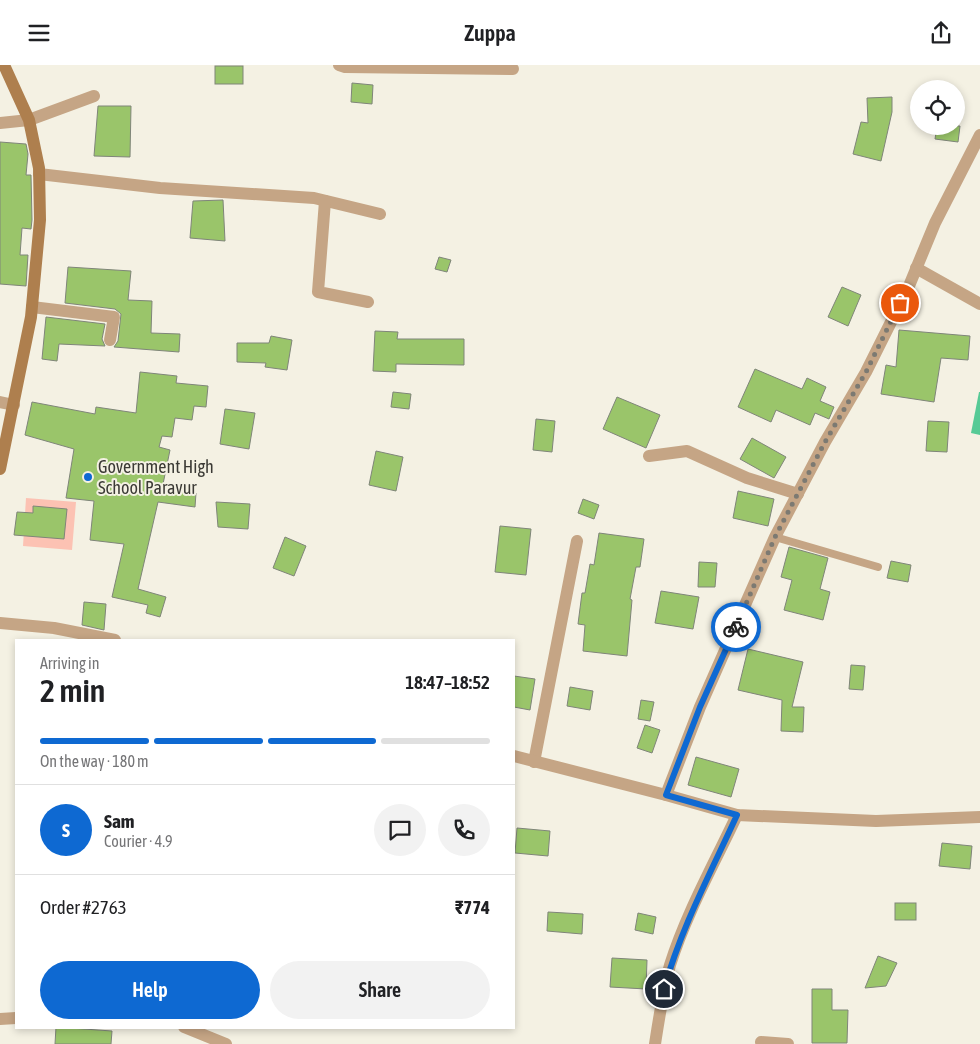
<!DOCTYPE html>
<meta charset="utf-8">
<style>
body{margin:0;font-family:"Asap Condensed",sans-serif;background:#f2f2f2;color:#202124;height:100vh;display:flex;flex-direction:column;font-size:19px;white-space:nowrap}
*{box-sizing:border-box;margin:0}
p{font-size:16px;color:#757577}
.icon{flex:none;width:28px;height:28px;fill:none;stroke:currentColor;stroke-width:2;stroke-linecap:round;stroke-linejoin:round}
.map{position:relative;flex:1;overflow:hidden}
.details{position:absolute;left:15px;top:574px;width:500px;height:390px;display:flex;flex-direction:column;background:#fff;border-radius:0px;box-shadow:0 2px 8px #0003}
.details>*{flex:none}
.controls{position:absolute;left:910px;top:15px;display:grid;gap:10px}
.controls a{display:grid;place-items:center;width:55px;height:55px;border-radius:50%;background:#fff;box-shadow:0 2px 8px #0003;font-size:25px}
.pin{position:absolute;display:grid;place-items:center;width:42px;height:42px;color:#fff;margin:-21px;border:2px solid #fff;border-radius:50%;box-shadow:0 1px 5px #0007}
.courier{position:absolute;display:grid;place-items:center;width:50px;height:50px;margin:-25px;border:4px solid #0e69d2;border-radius:50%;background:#fff;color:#222;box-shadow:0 1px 6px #0007}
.head em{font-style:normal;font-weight:600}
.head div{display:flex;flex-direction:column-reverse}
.head{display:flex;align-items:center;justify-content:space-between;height:85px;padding:0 25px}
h1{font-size:32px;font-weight:600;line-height:38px}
.bar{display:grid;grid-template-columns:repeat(4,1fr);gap:8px 5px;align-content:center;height:60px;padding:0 25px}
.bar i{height:6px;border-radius:4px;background:#e0e0e0}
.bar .selected{background:#0e69d2}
.bar p{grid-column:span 4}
.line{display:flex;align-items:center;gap:12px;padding:0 25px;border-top:1px solid #e0e0e0}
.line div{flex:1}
.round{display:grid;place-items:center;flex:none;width:52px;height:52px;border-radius:26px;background:#f2f2f2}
.button{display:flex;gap:10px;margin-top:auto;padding:10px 25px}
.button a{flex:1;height:58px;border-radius:30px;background:#0e69d2;color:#fff;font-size:20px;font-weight:600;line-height:58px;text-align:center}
.button a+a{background:#f2f2f2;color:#202124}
header{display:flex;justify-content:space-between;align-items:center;height:65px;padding:0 25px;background:#fff;font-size:22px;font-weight:600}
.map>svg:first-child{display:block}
.green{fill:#fcc2b3}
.water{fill:#56ca96}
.building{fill:#9ac56a;stroke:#7f8579}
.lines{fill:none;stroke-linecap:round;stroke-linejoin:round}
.service{stroke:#c5a585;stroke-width:8}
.minor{stroke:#c5a585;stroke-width:12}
.tertiary{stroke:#c5a585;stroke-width:12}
.secondary{stroke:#ae7f4e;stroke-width:12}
.done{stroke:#7c7a72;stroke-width:5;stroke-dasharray:0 9}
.route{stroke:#0e69d2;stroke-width:6}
.poi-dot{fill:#0e69d2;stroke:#f4f1e3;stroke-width:2}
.labels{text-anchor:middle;stroke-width:4;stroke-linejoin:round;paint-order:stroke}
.poi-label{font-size:18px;fill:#3b3a35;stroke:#f4f1e3;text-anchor:start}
</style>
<header><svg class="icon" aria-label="menu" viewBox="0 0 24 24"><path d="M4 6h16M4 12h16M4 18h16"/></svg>Zuppa<svg class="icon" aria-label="share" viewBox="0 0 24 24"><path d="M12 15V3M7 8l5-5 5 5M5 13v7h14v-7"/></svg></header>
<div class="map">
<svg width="980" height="979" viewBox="0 0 980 979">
<rect width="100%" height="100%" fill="#f4f1e3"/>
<!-- green -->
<path class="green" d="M26,433L76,437L72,485L23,481Z"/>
<!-- water -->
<path class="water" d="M979,327H980V370L971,368Z"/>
<!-- building -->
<g class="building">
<rect x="215" y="1" width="28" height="18"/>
<path d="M352,18L373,20L372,39L351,37Z"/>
<path d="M892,32V47L881,96L853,89L861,57L868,58L867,33Z"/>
<path d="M98,41H131L130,92L94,91Z"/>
<path d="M937,61H960L958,77L935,74Z"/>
<path d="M0,77L26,79L28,89L26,110H31L32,155L31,164L22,163L20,190H28L26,221L0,219Z"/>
<path d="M223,135L225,176L190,173L193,136Z"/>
<path d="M439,192L451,195L447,207L435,204Z"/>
<path d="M68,202L131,206L128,235L152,236L151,268L180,269L179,287L114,282L118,276L121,249L115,244L65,238Z"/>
<path d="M842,222L861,230L848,261L828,252Z"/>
<path d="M46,252L105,259L102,274L105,281L59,279L57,296L42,294Z"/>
<path d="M899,265L970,271L968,295L941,293L934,337L881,329L886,300L896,302Z"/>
<path d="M375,266L398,267L397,274H464V300L396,299V307L373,306Z"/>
<path d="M271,271L292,275L287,305L265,302L266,298L237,297V278H269Z"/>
<path d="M755,304L802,324L807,313L826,322L820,336L834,342L829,354L815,348L810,360L776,345L771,357L738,342Z"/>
<path d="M140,307L177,311L176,318L208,321L206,342L194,341L192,355L175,353L172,372L162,371L159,382L170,385L162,424L196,428L195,442L158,437L138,524L166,532L160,552L146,548L148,540L112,532L124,479L90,475L94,436L66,433L74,384L25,370L32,337L95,349L96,342L136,348Z"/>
<path d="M393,327L411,329L409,344L391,342Z"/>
<path d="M617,332L660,350L646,383L603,364Z"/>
<path d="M225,344L255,348L249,384L220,379Z"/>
<path d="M536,354L555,356L552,387L533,385Z"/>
<path d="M928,356L949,357L947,387L926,386Z"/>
<path d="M752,373L786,392L774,413L740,394Z"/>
<path d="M376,386L403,392L396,426L369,420Z"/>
<path d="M738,426L774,434L768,461L733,453Z"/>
<path d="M583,434L599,440L594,454L578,448Z"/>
<path d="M216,437L250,439L248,464L218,462Z"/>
<path d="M33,441L67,444L64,474L14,470L17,447L33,448Z"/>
<path d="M500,461L531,464L526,510L495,507Z"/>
<path d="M599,468L644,474L640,502H636L630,534L632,535L627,591L583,586L585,560L578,559L582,528H585L590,499L594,500Z"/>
<path d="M285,472L306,481L294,511L273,503Z"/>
<path d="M789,482L828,493L820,524L830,527L823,555L784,545L792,515L781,512Z"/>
<path d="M891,496L911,500L908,517L887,513Z"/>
<path d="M699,497L717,498L715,522H698Z"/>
<path d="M661,526L699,532L693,564L655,558Z"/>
<path d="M84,537L106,539L104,565L82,560Z"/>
<path d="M748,584L803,597L792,642H804L803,667L781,666L782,635L738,625Z"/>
<path d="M851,600L865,601L863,625L849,624Z"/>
<path d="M514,611L535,614L530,645L514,642Z"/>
<path d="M570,622L593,626L590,645L567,641Z"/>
<path d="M641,635L654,637L650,656L638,654Z"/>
<path d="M645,660L660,665L652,688L637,683Z"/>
<path d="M696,692L739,704L731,732L688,720Z"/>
<path d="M517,763L550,766L548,791L515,788Z"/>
<path d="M942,778L972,781L970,804L939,801Z"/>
<rect x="895" y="838" width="21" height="17"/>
<path d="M548,847L583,849L582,869L547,866Z"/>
<path d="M638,848L656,852L653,869L635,865Z"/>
<path d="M878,891L897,898L886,921L865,923Z"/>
<path d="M612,893L647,895L646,924L610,922Z"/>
<path d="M812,924H832V945H848L847,978H812Z"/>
<path d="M56,962L112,966L111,979H55Z"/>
</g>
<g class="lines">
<!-- service -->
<path class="service" d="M775,472L878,502"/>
<!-- minor -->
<g class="minor">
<path d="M339,0L345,2L513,4"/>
<path d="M0,58L29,55L94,31"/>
<path d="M39,109L160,123L314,133L380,149"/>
<path d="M325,136L318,227L368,237"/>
<path d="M916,203L980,239"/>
<path d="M32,242L114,252L110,275"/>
<path d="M0,337L14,340"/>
<path d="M649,391L687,386L747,413L798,429"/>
<path d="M534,697L577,476"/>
<path d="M0,954L16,953"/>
<path d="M184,962L226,979"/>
<path d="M761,977L788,979"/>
<path d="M655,979C659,953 663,926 670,900C686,849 714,799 737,750"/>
</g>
<!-- tertiary -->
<g class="tertiary">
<path d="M0,558L54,563L115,575"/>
<path d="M514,691L666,730L737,750L876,756L980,752"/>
<path d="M666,730L700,642L775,472L825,377L866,307L909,221L935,158L980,70"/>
</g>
<!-- secondary -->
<path class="secondary" d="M0,404L31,252L40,155L39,103L29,55L4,0"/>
</g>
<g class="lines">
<!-- done -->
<path class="done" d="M736,562L775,472L825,377L866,307L900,238"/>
<!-- route -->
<path class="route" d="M664,924C681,863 711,807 737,750L666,730L700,642L736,562"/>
</g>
<!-- markers -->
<circle class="poi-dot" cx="88" cy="412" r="5"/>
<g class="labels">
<!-- poi labels -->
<g class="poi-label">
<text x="98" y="408">Government High<tspan x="98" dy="21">School Paravur</tspan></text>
</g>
</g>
</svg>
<div class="controls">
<a><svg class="icon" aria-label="locate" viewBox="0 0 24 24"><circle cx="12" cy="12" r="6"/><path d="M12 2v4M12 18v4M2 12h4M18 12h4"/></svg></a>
</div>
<div class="pin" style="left:900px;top:238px;background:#ea580c"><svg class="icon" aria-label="bag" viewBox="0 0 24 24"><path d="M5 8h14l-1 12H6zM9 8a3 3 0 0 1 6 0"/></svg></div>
<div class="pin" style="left:664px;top:924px;background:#1f2937"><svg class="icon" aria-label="home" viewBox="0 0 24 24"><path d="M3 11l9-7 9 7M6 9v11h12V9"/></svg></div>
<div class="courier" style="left:736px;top:562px"><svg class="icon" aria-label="bike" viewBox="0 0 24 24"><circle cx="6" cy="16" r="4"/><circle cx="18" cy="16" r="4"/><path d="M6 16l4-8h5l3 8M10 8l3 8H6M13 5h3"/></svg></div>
<section class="details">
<div class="head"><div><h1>2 min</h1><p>Arriving in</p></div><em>18:47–18:52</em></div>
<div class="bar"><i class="selected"></i><i class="selected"></i><i class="selected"></i><i></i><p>On the way · 180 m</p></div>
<div class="line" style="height:90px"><b class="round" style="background:#0e69d2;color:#fff">S</b><div><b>Sam</b><p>Courier · 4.9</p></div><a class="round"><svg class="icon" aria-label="chat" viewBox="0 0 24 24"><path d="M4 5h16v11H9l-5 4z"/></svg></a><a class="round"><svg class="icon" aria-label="phone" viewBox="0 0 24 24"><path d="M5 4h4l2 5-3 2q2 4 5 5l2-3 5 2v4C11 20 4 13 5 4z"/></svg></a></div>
<div class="line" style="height:65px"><div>Order #2763</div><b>₹774</b></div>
<div class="button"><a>Help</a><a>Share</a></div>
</section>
</div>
